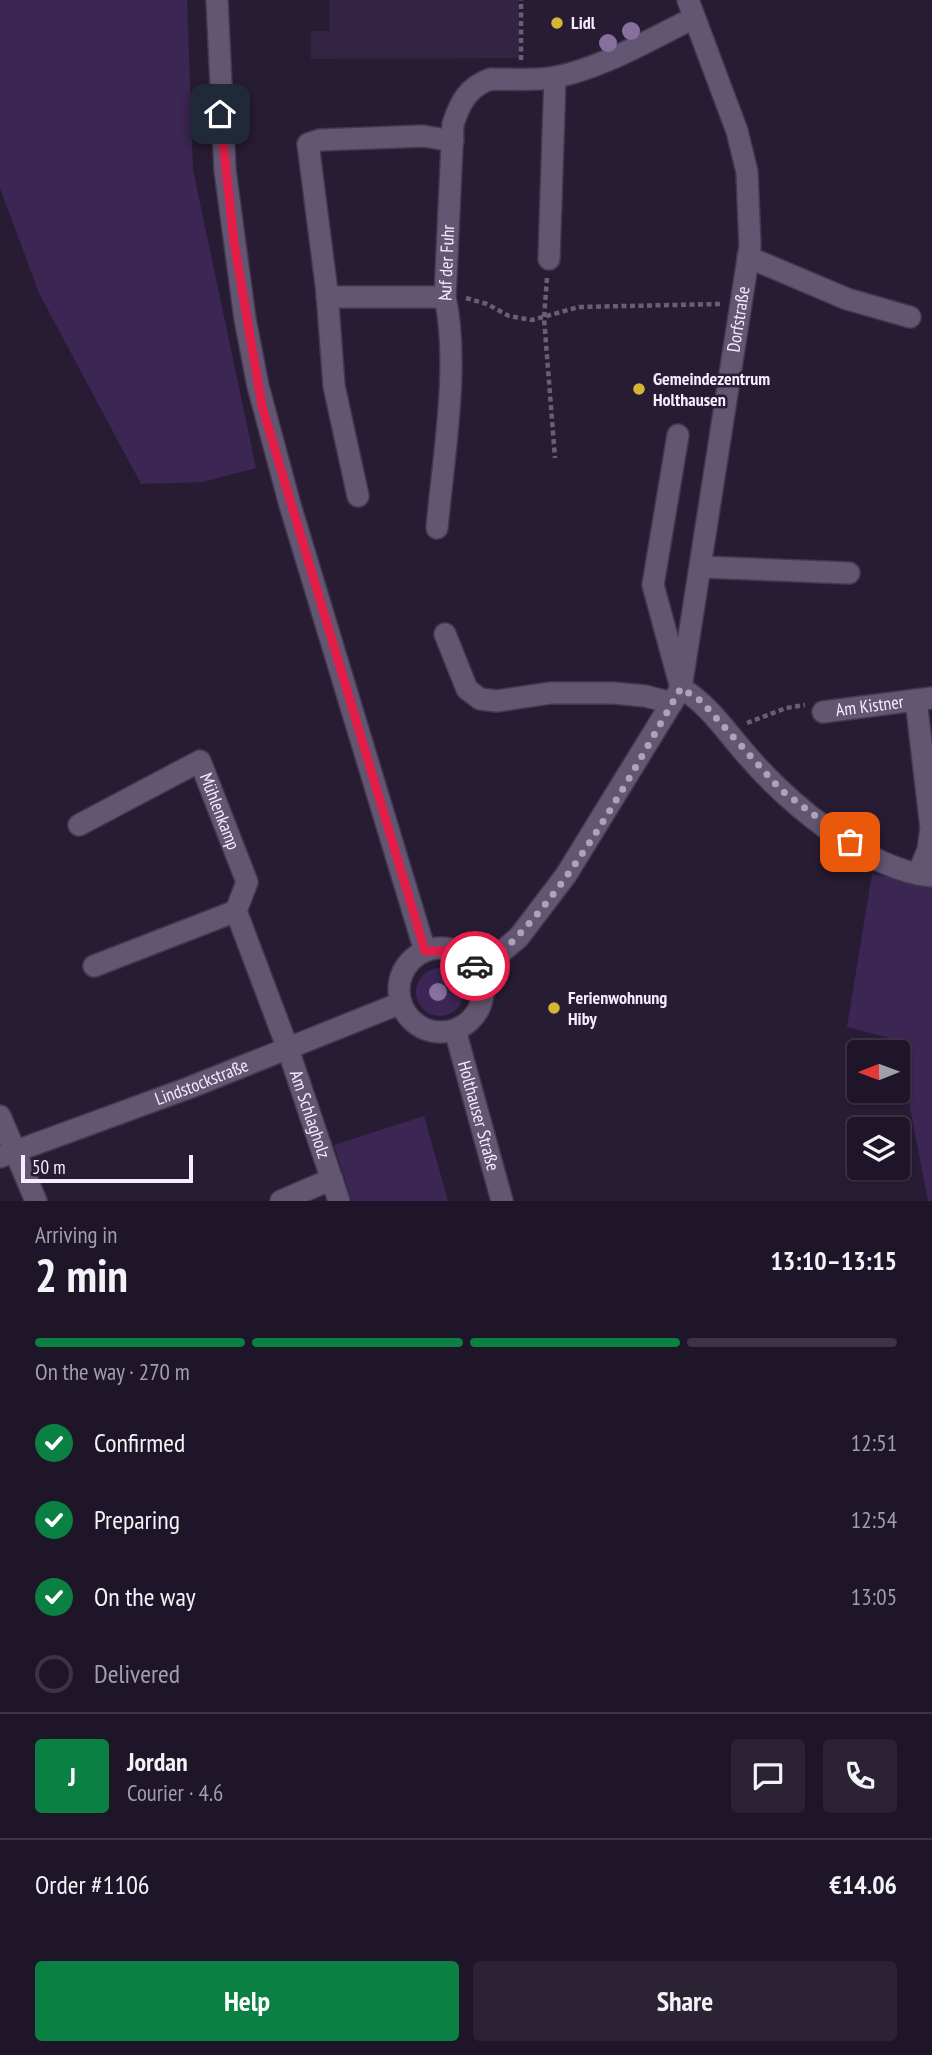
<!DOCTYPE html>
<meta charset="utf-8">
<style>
body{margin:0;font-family:"PT Sans Narrow",sans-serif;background:#2b2234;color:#f1f3f6;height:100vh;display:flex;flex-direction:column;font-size:26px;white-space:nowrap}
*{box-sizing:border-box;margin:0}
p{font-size:23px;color:#a19fa8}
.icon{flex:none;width:38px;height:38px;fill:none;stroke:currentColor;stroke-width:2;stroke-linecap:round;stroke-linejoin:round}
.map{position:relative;height:1201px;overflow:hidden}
.side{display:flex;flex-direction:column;background:#1e1528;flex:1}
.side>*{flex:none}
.needle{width:46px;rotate:269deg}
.buttons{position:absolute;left:847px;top:1040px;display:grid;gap:14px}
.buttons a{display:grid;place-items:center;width:63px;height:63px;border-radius:7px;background:#1e1528;box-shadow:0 2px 5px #0004,0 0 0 2px #3c3445;font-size:35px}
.scale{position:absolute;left:21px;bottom:18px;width:172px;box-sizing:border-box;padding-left:7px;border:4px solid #f4edfe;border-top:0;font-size:19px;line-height:24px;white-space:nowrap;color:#f4edfe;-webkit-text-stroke:5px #281c35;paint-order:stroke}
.pin{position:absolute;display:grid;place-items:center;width:60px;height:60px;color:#fff;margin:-30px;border-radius:14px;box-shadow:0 4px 10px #0006}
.courier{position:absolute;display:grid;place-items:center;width:70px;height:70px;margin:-35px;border:5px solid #e11d48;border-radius:50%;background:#fff;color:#222;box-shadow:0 2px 9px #0007}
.headline em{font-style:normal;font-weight:700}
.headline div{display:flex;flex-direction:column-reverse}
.headline{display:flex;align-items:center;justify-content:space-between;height:119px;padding:0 35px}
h1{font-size:46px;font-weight:700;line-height:52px}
.bar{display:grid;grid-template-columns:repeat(4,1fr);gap:10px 7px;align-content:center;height:84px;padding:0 35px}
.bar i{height:9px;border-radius:5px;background:#3c3445}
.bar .selected{background:#0b8043}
.bar p{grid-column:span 4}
.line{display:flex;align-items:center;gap:18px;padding:0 35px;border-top:2px solid #3c3445}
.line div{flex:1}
.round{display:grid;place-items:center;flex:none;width:74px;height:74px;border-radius:7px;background:#2b2234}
ol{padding:0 35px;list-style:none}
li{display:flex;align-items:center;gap:21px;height:77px}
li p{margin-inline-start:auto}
li .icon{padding:7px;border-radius:50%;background:#0b8043;color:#fff;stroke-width:4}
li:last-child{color:#a19fa8}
li i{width:38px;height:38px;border:4px solid #3c3445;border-radius:50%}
.button{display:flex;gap:14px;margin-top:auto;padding:14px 35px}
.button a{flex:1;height:80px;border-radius:7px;background:#0b8043;color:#fff;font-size:28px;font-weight:700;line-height:80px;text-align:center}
.button a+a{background:#2b2234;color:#f1f3f6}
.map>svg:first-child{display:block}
.built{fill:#322442}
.green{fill:#3c2653}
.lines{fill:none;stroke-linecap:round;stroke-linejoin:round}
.minor-casing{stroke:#43394e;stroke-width:24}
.path{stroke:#695f75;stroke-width:4.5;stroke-dasharray:5 3.5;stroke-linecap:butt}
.minor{stroke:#635672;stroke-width:21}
.tree{fill:#86719e}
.done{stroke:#ada4b8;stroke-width:7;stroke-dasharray:0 12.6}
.route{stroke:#e11d48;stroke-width:9}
.poi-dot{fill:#d4b635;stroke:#281c35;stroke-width:2.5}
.labels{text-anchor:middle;stroke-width:5;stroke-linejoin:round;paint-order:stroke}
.poi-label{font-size:18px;font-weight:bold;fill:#f4edfe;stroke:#281c35;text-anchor:start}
.street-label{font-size:18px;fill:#f4edfe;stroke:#281c35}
</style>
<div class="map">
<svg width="932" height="1201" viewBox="0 0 932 1201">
<rect width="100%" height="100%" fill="#281c35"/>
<!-- built -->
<path class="built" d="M329,0H518L519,58L311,59V31H330Z"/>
<!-- green -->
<g class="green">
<path d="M0,0H187L193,170L256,468L202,482L141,484L39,293L0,188Z"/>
<path d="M872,874L932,885V1201H928L897,1040L847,1027Z"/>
<circle cx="440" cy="992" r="24"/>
<path d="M424,1116L448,1201H352L334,1145Z"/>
</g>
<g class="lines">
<defs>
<g id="minor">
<path d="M217,0L225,170L245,319L258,386L290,505L425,951"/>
<path d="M748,257L847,299L910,317"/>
<path d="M549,259L555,77"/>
<path d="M327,297H445"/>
<path d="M678,435L653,585L681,688C708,704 725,730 745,753C786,801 867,871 932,876"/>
<path d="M358,496L334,386L327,292L308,144L320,140L423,136L453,141"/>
<path id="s1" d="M437,528C443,459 460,365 445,297L453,124C460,102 469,86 491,79C513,79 535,81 556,77C605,67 650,39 694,18"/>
<path d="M701,567L849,573"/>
<path d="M445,634L467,689L480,699L497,701L550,693H613L645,696L672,703"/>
<path d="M916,700L931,828L928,850L918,874"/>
<path id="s2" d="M823,712L932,698"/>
<path id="s3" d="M79,825L200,761L247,882L236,911L288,1049L339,1201"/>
<circle cx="441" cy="990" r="42"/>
<path d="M94,966L236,911"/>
<path id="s4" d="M479,971L519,937L566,875L681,688L750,246L747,172L737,131L688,0"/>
<path id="s5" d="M455,1030L502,1201"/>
<path d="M0,1116L36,1201"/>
<path id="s6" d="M0,1157L191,1087L401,1003"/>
<path d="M281,1201L332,1179"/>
</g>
</defs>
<!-- minor casing -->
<use href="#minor" class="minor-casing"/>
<!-- path -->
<g class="path">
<path d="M521,60V0"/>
<path d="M547,278L544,318L555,458"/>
<path d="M466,298L487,304L509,316L532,320L579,307L720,304"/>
<path d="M747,723L786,708L805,705"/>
</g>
<!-- minor -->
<use href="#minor" class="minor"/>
</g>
<!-- trees -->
<g class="tree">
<circle cx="631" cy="31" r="9"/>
<circle cx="608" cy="43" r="9"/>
<circle cx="438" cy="992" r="9"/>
</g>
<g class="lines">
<!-- done -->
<path class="done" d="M475,966L479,971C562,908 628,779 681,688L701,701L781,790L850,842"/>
<!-- route -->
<path class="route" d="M220,114L234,242L262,406L425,951H456L475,966"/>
</g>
<!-- markers -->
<g class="poi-dot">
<circle cx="557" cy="23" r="7"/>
<circle cx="639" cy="389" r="7"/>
<circle cx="554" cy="1008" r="7"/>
</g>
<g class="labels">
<!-- poi labels -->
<g class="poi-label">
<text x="571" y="29">Lidl</text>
<text x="653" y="385">Gemeindezentrum<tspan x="653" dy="21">Holthausen</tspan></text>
<text x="568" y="1004">Ferienwohnung<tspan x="568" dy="21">Hiby</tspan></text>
</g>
<!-- street labels -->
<g class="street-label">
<text dy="6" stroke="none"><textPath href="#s1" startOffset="266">Auf der Fuhr</textPath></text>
<text dy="6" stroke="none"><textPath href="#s4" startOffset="723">Dorfstraße</textPath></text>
<text dy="6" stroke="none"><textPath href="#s2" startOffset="47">Am Kistner</textPath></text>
<text dy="6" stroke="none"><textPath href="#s3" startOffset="191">Mühlenkamp</textPath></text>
<text dy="6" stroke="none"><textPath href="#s6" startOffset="215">Lindstockstraße</textPath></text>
<text dy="6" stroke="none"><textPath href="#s3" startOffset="514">Am Schlagholz</textPath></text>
<text dy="6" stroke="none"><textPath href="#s5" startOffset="89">Holthauser Straße</textPath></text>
</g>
</g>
</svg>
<div class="buttons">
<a><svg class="needle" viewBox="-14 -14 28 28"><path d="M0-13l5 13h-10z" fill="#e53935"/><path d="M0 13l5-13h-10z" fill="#a19fa8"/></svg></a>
<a><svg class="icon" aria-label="layers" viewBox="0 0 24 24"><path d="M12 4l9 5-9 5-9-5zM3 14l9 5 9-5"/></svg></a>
</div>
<div class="scale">50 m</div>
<div class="pin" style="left:850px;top:842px;background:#ea580c"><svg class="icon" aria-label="bag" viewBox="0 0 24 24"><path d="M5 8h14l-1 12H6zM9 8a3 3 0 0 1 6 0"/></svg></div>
<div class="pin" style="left:220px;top:114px;background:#1f2937"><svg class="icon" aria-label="home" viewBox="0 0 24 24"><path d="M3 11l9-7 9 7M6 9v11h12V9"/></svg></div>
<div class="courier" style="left:475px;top:966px"><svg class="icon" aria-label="car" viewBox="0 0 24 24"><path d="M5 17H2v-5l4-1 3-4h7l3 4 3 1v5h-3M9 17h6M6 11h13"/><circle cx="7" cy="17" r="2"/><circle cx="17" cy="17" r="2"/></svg></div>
</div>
<section class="side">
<div class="headline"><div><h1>2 min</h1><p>Arriving in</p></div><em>13:10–13:15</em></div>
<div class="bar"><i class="selected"></i><i class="selected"></i><i class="selected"></i><i></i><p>On the way · 270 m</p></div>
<ol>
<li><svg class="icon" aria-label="check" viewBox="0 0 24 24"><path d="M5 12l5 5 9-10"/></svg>Confirmed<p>12:51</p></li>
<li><svg class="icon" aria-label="check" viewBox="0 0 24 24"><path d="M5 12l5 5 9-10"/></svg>Preparing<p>12:54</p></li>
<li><svg class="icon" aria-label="check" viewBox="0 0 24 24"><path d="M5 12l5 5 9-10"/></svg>On the way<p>13:05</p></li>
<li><i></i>Delivered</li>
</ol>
<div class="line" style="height:126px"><b class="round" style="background:#0b8043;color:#fff">J</b><div><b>Jordan</b><p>Courier · 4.6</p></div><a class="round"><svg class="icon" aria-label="chat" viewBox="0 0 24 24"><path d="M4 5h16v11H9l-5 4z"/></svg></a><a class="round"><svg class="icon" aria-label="phone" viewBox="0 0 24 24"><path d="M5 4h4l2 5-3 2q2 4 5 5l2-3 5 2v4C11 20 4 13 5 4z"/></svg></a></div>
<div class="line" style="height:91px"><div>Order #1106</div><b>€14.06</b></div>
<div class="button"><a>Help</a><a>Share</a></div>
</section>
